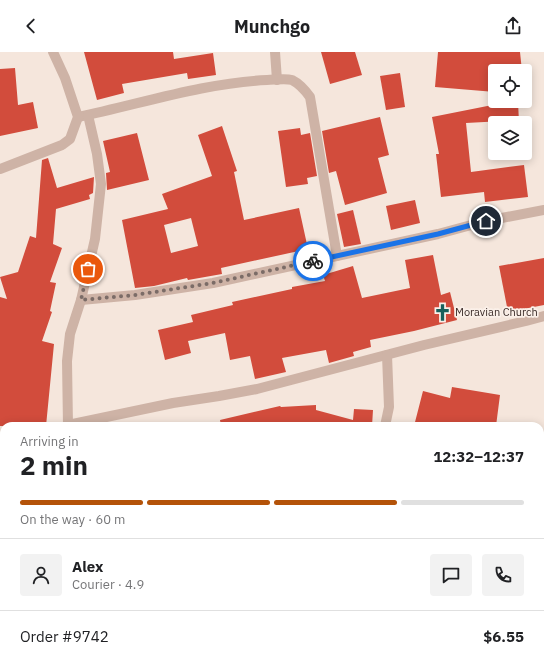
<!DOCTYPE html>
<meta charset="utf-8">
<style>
body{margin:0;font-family:"IBM Plex Sans",sans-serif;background:#f2f2f2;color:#202124;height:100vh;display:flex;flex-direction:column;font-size:15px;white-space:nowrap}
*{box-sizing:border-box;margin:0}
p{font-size:13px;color:#757577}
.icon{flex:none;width:22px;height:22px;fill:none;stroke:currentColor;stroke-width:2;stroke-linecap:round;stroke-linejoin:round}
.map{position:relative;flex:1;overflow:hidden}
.drawer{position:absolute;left:0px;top:370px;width:544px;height:248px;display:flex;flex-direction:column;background:#fff;border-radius:12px 12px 0 0;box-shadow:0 2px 10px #0003}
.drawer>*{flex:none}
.controls{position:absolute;left:488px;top:12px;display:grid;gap:8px}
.controls a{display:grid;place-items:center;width:44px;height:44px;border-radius:4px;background:#fff;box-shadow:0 2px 10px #0003;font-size:20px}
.pin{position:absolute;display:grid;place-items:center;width:34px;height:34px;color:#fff;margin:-17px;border:2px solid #fff;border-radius:50%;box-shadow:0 1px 4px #0007}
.courier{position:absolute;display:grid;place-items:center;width:40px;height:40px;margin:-20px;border:3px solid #1a73e8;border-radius:50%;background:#fff;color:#222;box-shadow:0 1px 5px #0007}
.headline em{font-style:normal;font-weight:700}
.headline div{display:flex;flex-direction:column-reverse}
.headline{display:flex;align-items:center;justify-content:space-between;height:68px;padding:0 20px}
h1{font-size:26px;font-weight:700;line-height:30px}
.bar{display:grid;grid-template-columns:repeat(4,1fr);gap:6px 4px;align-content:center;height:48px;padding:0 20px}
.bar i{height:5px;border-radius:3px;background:#e0e0e0}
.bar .on{background:#b45309}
.bar p{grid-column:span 4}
.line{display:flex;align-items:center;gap:10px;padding:0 20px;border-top:1px solid #e0e0e0}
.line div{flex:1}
.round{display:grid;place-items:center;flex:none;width:42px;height:42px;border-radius:4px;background:#f2f2f2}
header{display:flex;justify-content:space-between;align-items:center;height:52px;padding:0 20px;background:#fff;font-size:18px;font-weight:700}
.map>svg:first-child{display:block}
.building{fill:#d24c3c;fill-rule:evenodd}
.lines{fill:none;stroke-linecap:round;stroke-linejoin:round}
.minor{stroke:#ceb3a6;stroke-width:10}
.done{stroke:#7b6c67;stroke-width:4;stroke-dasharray:0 7.2}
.route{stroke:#1a73e8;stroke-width:5}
.labels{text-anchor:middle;stroke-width:3.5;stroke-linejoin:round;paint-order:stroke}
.poi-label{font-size:11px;fill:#3a2b28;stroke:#fbf0e9;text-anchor:start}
</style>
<header><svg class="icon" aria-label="back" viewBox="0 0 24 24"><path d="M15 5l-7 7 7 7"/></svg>Munchgo<svg class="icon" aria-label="share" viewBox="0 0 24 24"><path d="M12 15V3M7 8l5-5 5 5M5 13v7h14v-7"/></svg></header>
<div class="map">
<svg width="544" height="618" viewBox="0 0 544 618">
<rect width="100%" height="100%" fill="#f5e6dc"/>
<!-- building -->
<g class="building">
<path d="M84,0H173L174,7L213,1L216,23L188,27L187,21L122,32L124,41L97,48Z"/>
<path d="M321,0H355L362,23L330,32Z"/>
<path d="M438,0H520L522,19H495V40L435,35Z"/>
<path d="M15,16L18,53L33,50L38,76L0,84V17Z"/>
<path d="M400,21L405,55L386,58L380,24Z"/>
<path d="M513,49H518L519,71H503V69L466,71L471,120L524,113L528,145L485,150L484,140L441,145L436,102H439L432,65Z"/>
<path d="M380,65L389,103L378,106L387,141L345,153L336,119L329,121L322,79Z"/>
<path d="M222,74L237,119L234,120L244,168L299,156L308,197L221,216L222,222L188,228L187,226L154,234L135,236L122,168L168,157L162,142L212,124L198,83ZM191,166L198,194L171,201L164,173Z"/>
<path d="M300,76L301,83L310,81L317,124L307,126L308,132L286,135L278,79Z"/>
<path d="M137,81L149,128L107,138L106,121L110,120L103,89Z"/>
<path d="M48,106L57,136L94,125L93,141L89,143L90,147L56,157L53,192L62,196L50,230L56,231L50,259L52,260L42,289L54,292L46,374H0V245L7,247L0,225L18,220L30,184L36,186L42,108Z"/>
<path d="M415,148L420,171L391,178L386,154Z"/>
<path d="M353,158L361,192L344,195L337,162Z"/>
<path d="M433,203L441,243L450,240L457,268L414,279L370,288L371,295L353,300L354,304L329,311L326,298L282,306L286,320L255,327L250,304L230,308L225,281L188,289L191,301L165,308L158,278L193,270L191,263L233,253L232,250L292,237V235L325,229L323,223L353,214L362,246L410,236L405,208Z"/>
<path d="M544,206V253L508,260L499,214Z"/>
<path d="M452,335L500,343L496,374H414L423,339L450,346Z"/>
<path d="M316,353V358L353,368L354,357L373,358L372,374H221L220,368L280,354L281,355Z"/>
</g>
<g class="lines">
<!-- minor -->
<g class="minor">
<path d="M275,0L277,28"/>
<path d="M78,65C141,52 203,31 267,28C274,28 285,26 292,28C300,32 305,38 310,45L337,204"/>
<path d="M0,117L62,93L70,87L78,65L65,26L53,0"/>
<path d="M81,248L135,243L213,231L438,182L486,169L544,158"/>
<path d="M68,373L173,351L219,344L257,337L424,293L526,269L544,264"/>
<path d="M68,374L67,309L70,282L81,248L95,187L101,132L97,102L88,63"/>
<path d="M385,374L389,355L387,303"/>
<path d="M540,434L544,431"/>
<path d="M333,614L334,618"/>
<path d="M6,618L8,614"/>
</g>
</g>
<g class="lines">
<!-- done -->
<path class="done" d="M88,217L81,248L135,243L213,231L313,209"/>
<!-- route -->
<path class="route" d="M313,209L438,182L486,169"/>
</g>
<!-- icons -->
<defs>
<symbol id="church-bare" viewBox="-9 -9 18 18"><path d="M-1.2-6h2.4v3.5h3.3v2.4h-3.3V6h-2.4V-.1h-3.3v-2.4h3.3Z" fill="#19605b" stroke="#fbf0e9" stroke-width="2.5" paint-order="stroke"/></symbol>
</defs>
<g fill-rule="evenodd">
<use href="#church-bare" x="430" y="248" width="25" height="25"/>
</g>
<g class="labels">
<!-- poi labels -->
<g class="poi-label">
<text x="455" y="264">Moravian Church</text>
</g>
</g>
</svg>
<div class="controls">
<a><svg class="icon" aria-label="locate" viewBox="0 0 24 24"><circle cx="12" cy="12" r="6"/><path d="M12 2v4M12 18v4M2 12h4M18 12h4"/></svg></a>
<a><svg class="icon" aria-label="layers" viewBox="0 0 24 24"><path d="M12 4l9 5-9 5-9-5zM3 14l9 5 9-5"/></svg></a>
</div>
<div class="pin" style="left:88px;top:217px;background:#ea580c"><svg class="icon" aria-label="bag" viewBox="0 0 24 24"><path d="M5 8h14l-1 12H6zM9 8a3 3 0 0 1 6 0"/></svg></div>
<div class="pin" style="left:486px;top:169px;background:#1f2937"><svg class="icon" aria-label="home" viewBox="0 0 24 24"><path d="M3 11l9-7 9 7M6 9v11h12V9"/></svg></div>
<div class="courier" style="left:313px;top:209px"><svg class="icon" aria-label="bike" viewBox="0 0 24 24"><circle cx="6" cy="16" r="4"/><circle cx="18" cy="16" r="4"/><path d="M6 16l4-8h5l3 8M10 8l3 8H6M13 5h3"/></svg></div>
<section class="drawer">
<div class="headline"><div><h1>2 min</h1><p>Arriving in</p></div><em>12:32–12:37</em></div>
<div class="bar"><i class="on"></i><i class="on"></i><i class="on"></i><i></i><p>On the way · 60 m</p></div>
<div class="line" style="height:72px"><a class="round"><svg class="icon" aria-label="person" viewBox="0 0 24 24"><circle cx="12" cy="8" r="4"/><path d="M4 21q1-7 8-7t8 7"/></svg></a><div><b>Alex</b><p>Courier · 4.9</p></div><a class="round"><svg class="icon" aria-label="chat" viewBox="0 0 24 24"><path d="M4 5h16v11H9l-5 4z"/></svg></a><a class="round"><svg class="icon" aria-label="phone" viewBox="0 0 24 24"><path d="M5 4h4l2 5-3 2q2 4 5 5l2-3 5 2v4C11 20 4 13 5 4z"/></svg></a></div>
<div class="line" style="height:52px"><div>Order #9742</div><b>$6.55</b></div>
</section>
</div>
